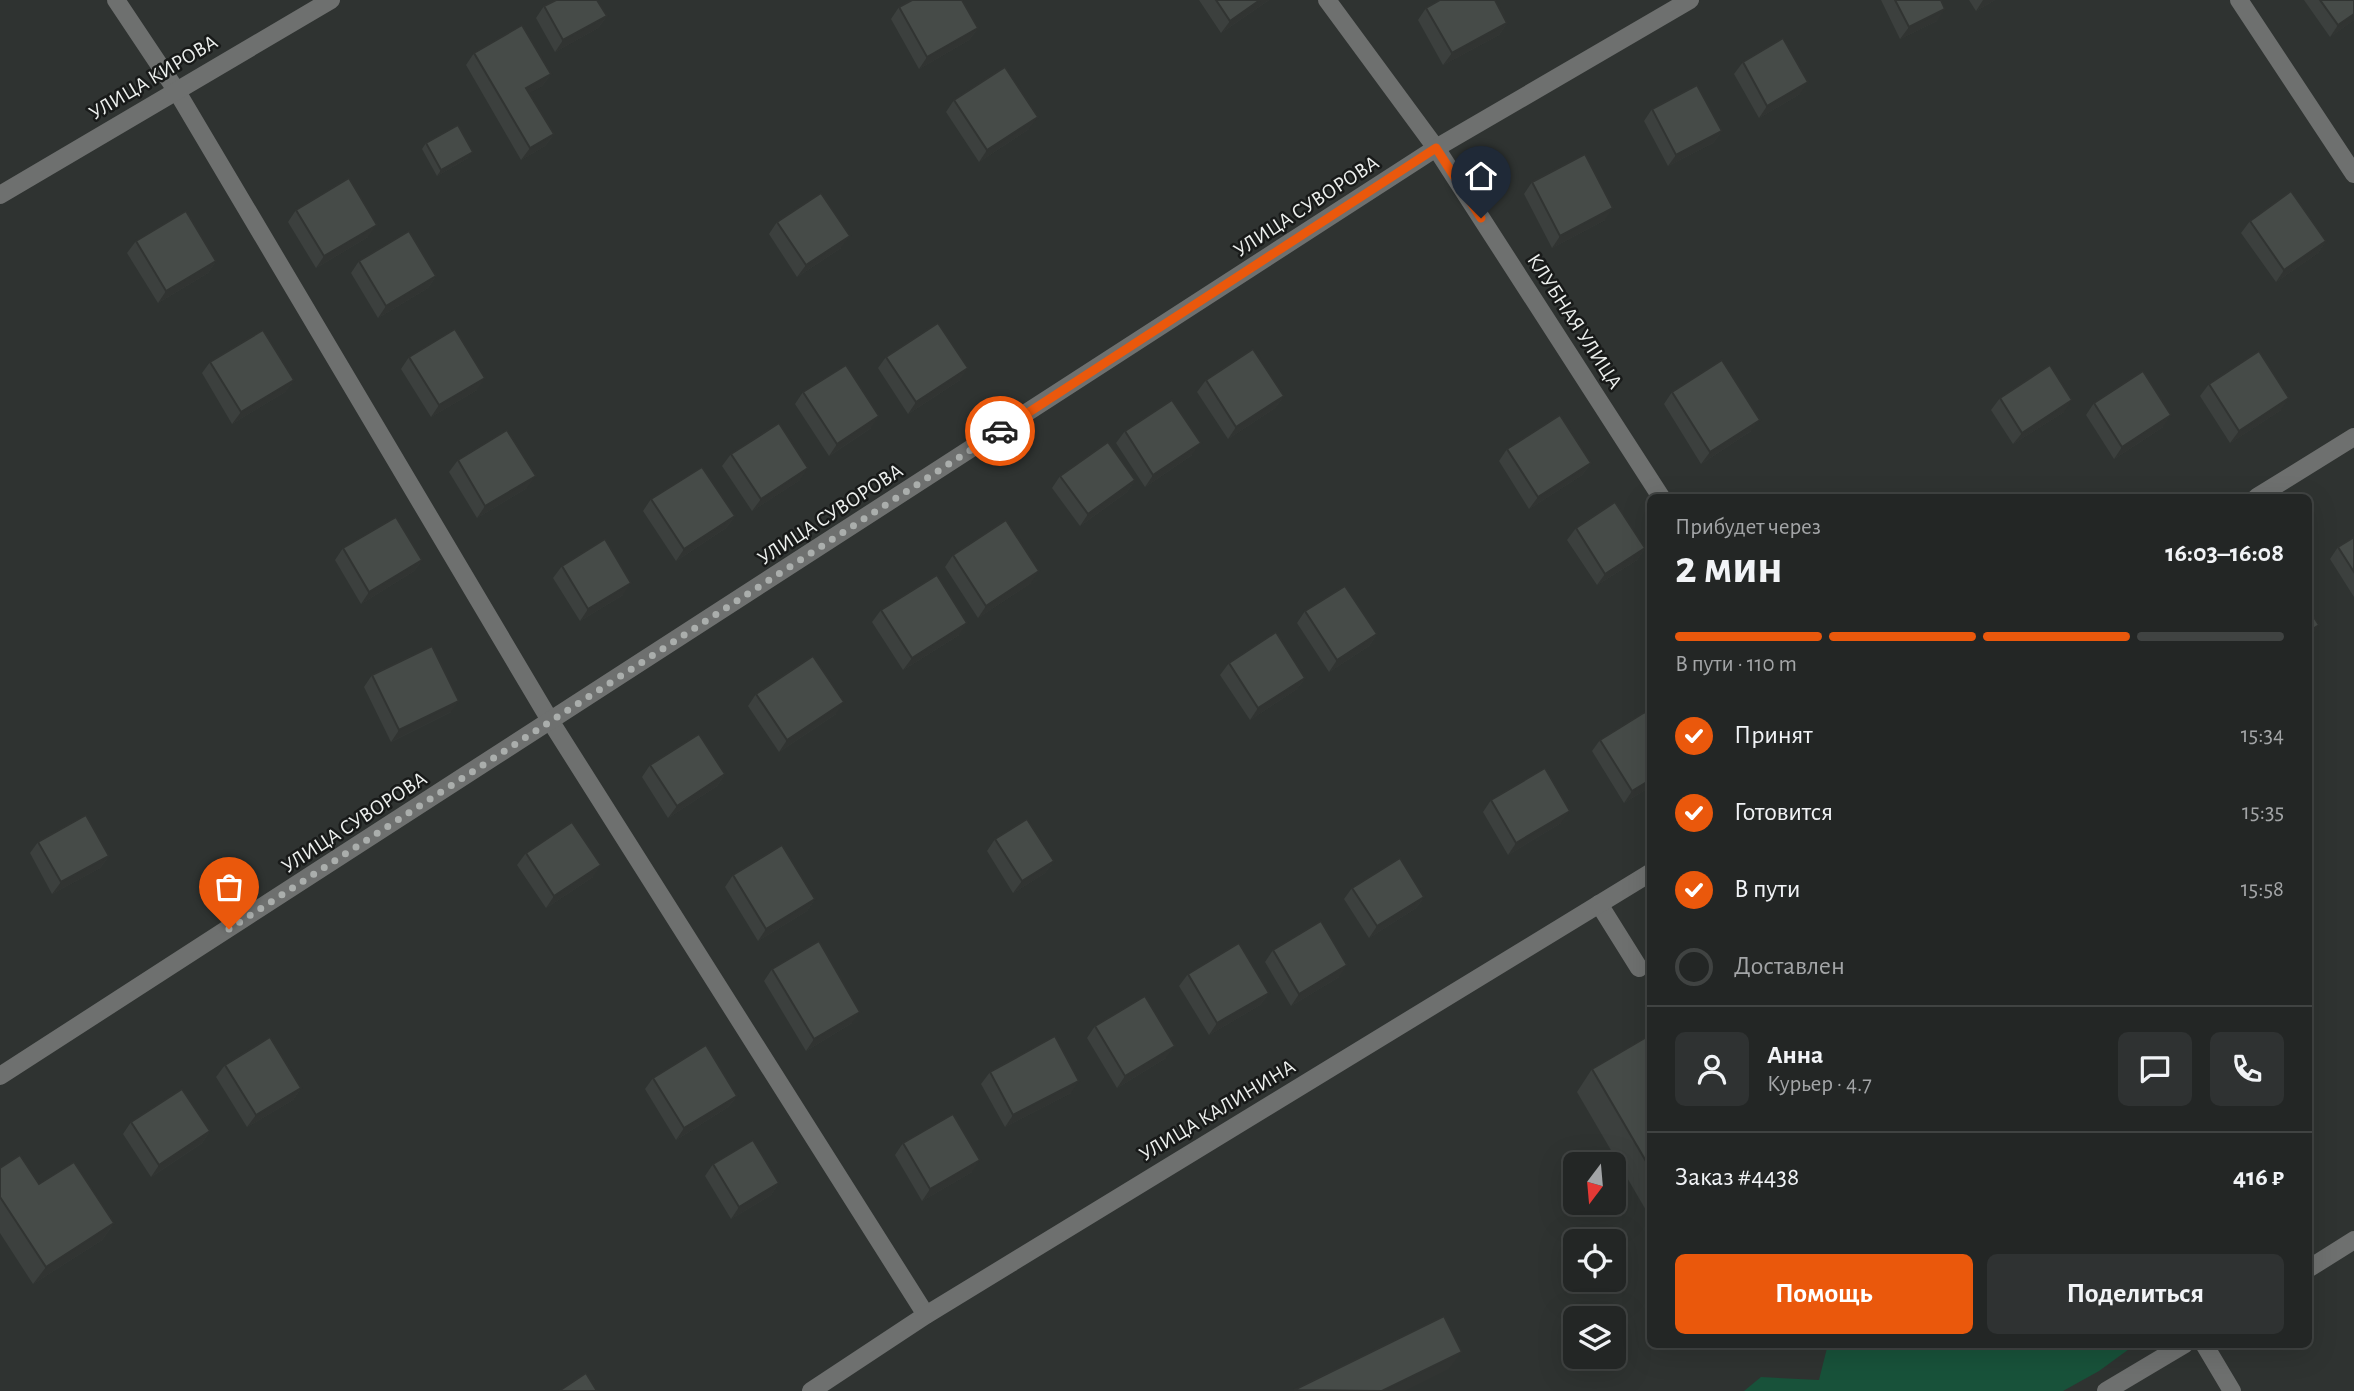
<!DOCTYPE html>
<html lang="ru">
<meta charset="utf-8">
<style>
body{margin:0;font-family:"Alegreya Sans",sans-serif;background:#2f3232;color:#f1f3f6;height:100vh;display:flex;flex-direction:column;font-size:26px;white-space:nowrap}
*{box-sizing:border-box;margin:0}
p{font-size:23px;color:#a3a5a7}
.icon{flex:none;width:38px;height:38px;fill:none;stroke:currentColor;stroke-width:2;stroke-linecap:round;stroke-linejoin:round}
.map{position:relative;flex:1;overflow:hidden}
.drawer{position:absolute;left:1647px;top:494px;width:665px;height:854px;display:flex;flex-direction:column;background:#232625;border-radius:10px;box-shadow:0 7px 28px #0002,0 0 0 2px #404342}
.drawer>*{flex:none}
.needle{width:46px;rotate:196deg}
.tools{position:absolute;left:1563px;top:1152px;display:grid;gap:14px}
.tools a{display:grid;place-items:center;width:63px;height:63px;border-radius:10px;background:#232625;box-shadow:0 7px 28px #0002,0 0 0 2px #404342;font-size:35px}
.pin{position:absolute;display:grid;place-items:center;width:60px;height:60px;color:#fff;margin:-72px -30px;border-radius:50% 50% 50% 0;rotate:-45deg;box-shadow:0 0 7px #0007}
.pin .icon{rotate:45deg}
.courier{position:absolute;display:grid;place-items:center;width:70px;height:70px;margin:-35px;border:5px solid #ea580c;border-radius:50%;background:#fff;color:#222;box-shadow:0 2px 9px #0007}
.summary em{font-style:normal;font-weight:700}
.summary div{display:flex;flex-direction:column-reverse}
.summary{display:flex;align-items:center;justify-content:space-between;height:119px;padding:0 28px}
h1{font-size:46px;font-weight:700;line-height:52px}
.bar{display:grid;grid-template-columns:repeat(4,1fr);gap:10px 7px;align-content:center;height:84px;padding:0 28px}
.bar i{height:9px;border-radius:5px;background:#404342}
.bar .on{background:#ea580c}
.bar p{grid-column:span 4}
.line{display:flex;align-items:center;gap:18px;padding:0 28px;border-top:2px solid #404342}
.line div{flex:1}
.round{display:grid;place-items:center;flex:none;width:74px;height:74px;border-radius:10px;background:#2f3232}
ol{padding:0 28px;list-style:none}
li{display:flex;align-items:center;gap:21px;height:77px}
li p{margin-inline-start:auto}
li .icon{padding:7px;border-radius:50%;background:#ea580c;color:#fff;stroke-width:4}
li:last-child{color:#a3a5a7}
li i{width:38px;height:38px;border:4px solid #404342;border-radius:50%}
.primary-button{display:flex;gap:14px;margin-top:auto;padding:14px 28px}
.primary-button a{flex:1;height:80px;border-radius:10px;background:#ea580c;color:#fff;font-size:28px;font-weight:700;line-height:80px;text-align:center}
.primary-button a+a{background:#2f3232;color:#f1f3f6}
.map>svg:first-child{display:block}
.green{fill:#18523a}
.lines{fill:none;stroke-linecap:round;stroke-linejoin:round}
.minor{stroke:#6e706f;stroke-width:18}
.wall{fill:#3c403e}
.shaded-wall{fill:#313432}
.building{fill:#464b48;stroke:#313432;stroke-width:2}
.done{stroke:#aaaeac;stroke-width:7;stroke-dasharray:0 12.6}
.route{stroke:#ea580c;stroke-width:9}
.labels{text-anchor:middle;stroke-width:5;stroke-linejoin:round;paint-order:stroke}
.street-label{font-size:21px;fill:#edf0ee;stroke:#181a19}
</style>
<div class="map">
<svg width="2354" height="1391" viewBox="0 0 2354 1391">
<rect width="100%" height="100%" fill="#2f3331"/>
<!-- green -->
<path class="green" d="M1828,1344H2136L2099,1371L2063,1391H1744L1761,1377L1819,1380Z"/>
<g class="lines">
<!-- minor -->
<g class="minor">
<path d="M116,0L176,90L551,722L926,1315"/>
<path d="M1327,0L1436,148L1661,497"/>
<path d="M2239,0L2354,174"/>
<path d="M0,195L331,0"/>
<path d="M2257,497L2354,437"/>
<path d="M1599,904L1639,968"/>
<path d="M0,1076L1436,148L1690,0"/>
<path d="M2308,1269L2354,1240"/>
<path d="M2204,1344L2232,1391"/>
<path d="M811,1391L926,1315L1650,873"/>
<path d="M2106,1391L2185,1344"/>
</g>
</g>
<!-- wall -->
<g class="wall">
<path d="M1199,0H1269L1221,33Z"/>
<path d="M1881,0H1941L1937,21L1900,39Z"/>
<path d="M1969,0H1995L1976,11Z"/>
<path d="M2304,0H2354V20L2330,37Z"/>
<path d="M544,6L607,16L598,28L555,52L536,18Z"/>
<path d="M899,7L978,28L969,40L919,69L891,19Z"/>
<path d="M1426,8L1507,23L1499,35L1443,65L1418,20Z"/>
<path d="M474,53L551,74L542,86L529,93L554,134L545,146L521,160L466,65Z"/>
<path d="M1743,62L1800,94L1759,118L1734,74Z"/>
<path d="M954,100L1029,129L979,162L946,112Z"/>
<path d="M1652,109L1722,131L1713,143L1668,166L1644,121Z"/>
<path d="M426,143L468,158L437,176L422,149Z"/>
<path d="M1532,182L1605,220L1552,248L1524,194Z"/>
<path d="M296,210L368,237L316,268L288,222Z"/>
<path d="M2250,221L2326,241L2318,253L2276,282L2241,233Z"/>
<path d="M777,222L841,248L797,277L769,234Z"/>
<path d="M136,241L216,261L208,273L158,303L127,253Z"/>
<path d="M359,261L436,276L428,288L378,318L351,273Z"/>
<path d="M409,357L477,390L431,417L401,369Z"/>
<path d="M886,357L960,380L908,414L878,368Z"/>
<path d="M210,362L294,380L285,392L232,424L202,373Z"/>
<path d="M1206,380L1284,396L1275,408L1228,439L1197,392Z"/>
<path d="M2209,384L2281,410L2230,443L2200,396Z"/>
<path d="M803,392L871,428L829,456L795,404Z"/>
<path d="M1672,392L1751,431L1701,464L1664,404Z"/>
<path d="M2000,398L2064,412L2013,444L1991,410Z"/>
<path d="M2094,403L2163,427L2114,459L2086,415Z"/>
<path d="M1125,431L1192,455L1145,487L1116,443Z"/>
<path d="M1507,449L1591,463L1582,475L1529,509L1499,461Z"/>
<path d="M731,454L800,480L752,511L722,466Z"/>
<path d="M458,460L527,488L477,518L449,472Z"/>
<path d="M1060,476L1135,480L1127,492L1080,526L1052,488Z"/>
<path d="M651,499L735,516L726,528L676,561L643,511Z"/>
<path d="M1576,528L1645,548L1637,560L1597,585L1567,540Z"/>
<path d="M2354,537V597L2330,559L2338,547Z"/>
<path d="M343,548L422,560L414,571L361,604L335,560Z"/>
<path d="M953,555L1031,583L978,618L945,567Z"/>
<path d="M562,566L623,595L580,621L553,578Z"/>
<path d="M881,610L959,635L903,670L872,622Z"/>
<path d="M1305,611L1377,634L1369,646L1329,672L1297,623Z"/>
<path d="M1229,663L1305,678L1297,689L1250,720L1220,675Z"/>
<path d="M372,675L451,712L391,742L364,687Z"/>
<path d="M756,694L836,714L779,752L748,706Z"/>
<path d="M1600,740L1650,787L1624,803L1592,751Z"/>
<path d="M650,765L725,774L717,786L668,818L642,777Z"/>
<path d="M1491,800L1561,823L1508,855L1483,812Z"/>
<path d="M995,839L1054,861L1045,873L1013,893L987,851Z"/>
<path d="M38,842L109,856L100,868L52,894L30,853Z"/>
<path d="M526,853L593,877L546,908L517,865Z"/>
<path d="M733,875L815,899L807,911L758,941L725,887Z"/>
<path d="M1352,888L1424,897L1416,908L1369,938L1344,899Z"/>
<path d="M1273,950L1339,977L1291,1006L1265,962Z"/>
<path d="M772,969L852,1023L806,1051L764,981Z"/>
<path d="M1188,974L1269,993L1260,1005L1209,1035L1179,986Z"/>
<path d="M1095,1026L1166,1058L1117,1088L1087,1038Z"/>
<path d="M1650,1035V1217L1577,1092L1592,1069Z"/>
<path d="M225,1065L301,1088L293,1100L247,1127L216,1077Z"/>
<path d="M990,1072L1071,1093L1005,1127L981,1084Z"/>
<path d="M653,1078L737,1096L728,1107L676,1140L645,1089Z"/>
<path d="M131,1122L210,1131L202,1143L151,1177L123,1134Z"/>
<path d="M903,1143L972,1172L922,1201L895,1155Z"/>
<path d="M713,1164L779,1183L771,1195L731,1219L705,1176Z"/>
<path d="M0,1168L39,1184L114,1223L102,1240L33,1284L0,1233Z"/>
</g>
<!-- shaded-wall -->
<g class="shaded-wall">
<path d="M1260,0H1269L1221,33L1230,21Z"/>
<path d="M1983,0H1995L1976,11Z"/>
<path d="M1945,9L1937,21L1900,39L1909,27Z"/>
<path d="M2354,14V20L2330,37L2338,25Z"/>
<path d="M607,16L598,28L555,52L563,40Z"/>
<path d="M1507,23L1499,35L1443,65L1452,53Z"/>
<path d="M978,28L969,40L919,69L927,57Z"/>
<path d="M551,74L542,86L518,100L526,88Z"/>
<path d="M1808,82L1800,94L1759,118L1767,106Z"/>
<path d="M1038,117L1029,129L979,162L987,150Z"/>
<path d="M1722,131L1713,143L1668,166L1676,155Z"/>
<path d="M554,134L545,146L521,160L530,148Z"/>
<path d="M473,152L468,158L437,176L441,170Z"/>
<path d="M1613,208L1605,220L1552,248L1560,236Z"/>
<path d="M377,225L368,237L316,268L324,256Z"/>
<path d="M850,236L841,248L797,277L806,265Z"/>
<path d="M2326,241L2318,253L2276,282L2284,270Z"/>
<path d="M216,261L208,273L158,303L166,291Z"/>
<path d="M436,276L428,288L378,318L386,306Z"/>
<path d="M968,368L960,380L908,414L916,402Z"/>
<path d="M485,378L477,390L431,417L439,405Z"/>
<path d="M294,380L285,392L232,424L241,412Z"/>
<path d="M1284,396L1275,408L1228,439L1236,427Z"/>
<path d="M2289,398L2281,410L2230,443L2239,431Z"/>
<path d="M2072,400L2064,412L2013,444L2022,433Z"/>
<path d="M2171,415L2163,427L2114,459L2122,447Z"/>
<path d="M879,416L871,428L829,456L837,444Z"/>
<path d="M1760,420L1751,431L1701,464L1710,452Z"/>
<path d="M1201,443L1192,455L1145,487L1153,475Z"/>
<path d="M1591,463L1582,475L1529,509L1538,497Z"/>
<path d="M808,468L800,480L752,511L761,499Z"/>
<path d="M536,476L527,488L477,518L485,506Z"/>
<path d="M1135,480L1127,492L1080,526L1088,514Z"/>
<path d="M735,516L726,528L676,561L684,549Z"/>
<path d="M1645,548L1637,560L1597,585L1605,574Z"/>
<path d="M422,560L414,571L361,604L369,592Z"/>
<path d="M1039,571L1031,583L978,618L986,606Z"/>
<path d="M631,583L623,595L580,621L588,609Z"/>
<path d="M967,623L959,635L903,670L912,658Z"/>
<path d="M2319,625L2311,637L2308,639V632Z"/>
<path d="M1377,634L1369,646L1329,672L1337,660Z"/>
<path d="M1305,678L1297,689L1250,720L1258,708Z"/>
<path d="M459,701L451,712L391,742L399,730Z"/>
<path d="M844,702L836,714L779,752L787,740Z"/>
<path d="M725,774L717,786L668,818L677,806Z"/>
<path d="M1650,780V787L1624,803L1632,791Z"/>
<path d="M1570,811L1561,823L1508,855L1516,843Z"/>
<path d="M109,856L100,868L52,894L61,882Z"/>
<path d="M1054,861L1045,873L1013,893L1022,881Z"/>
<path d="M601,865L593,877L546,908L554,896Z"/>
<path d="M1424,897L1416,908L1369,938L1377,926Z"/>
<path d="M815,899L807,911L758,941L766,929Z"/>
<path d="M1347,965L1339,977L1291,1006L1299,994Z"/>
<path d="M1269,993L1260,1005L1209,1035L1217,1023Z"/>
<path d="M860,1012L852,1023L806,1051L814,1039Z"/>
<path d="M1175,1046L1166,1058L1117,1088L1125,1076Z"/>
<path d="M1079,1081L1071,1093L1005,1127L1013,1115Z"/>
<path d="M301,1088L293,1100L247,1127L256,1115Z"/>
<path d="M737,1096L728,1107L676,1140L684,1128Z"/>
<path d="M210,1131L202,1143L151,1177L159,1165Z"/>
<path d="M980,1160L972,1172L922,1201L930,1189Z"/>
<path d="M779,1183L771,1195L731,1219L739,1207Z"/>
<path d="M114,1223L102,1240L33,1284L46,1267Z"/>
<path d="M1462,1352L1449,1369L1405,1391H1382Z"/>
</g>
<!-- building -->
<g class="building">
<path d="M556,0H597L607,16L563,40L544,6Z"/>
<path d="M912,0H962L978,28L927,57L899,7Z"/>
<path d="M1216,0H1260L1230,21Z"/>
<path d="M1440,0H1495L1507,23L1452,53L1426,8Z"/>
<path d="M1895,0H1941L1945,9L1909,27Z"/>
<path d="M2320,0H2354V14L2338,25Z"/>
<path d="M522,25L551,74L526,88L554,134L530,148L474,53Z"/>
<path d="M1783,38L1808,82L1767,106L1743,62Z"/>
<path d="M1005,67L1038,117L987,150L954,100Z"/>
<path d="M1697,85L1722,131L1676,155L1652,109Z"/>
<path d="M458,125L473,152L441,170L426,143Z"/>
<path d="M1585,154L1613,208L1560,236L1532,182Z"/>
<path d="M349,178L377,225L324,256L296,210Z"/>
<path d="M2291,191L2326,241L2284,270L2250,221Z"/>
<path d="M821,193L850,236L806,265L777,222Z"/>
<path d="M186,211L216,261L166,291L136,241Z"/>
<path d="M409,231L436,276L386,306L359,261Z"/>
<path d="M938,323L968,368L916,402L886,357Z"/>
<path d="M455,329L485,378L439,405L409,357Z"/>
<path d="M263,330L294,380L241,412L210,362Z"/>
<path d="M1253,349L1284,396L1236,427L1206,380Z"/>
<path d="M2259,351L2289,398L2239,431L2209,384Z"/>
<path d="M1722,360L1760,420L1710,452L1672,392Z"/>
<path d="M846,365L879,416L837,444L803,392Z"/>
<path d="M2050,365L2072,400L2022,433L2000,398Z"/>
<path d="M2143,371L2171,415L2122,447L2094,403Z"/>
<path d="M1172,400L1201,443L1153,475L1125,431Z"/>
<path d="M1560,415L1591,463L1538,497L1507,449Z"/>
<path d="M779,423L808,468L761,499L731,454Z"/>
<path d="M507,430L536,476L485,506L458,460Z"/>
<path d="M1108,442L1135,480L1088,514L1060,476Z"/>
<path d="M702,467L735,516L684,549L651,499Z"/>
<path d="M1615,502L1645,548L1605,574L1576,528Z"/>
<path d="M396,517L422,560L369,592L343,548Z"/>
<path d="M1006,520L1039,571L986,606L953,555Z"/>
<path d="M2354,537V572L2338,547Z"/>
<path d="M605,539L631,583L588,609L562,566Z"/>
<path d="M937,575L967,623L912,658L881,610Z"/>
<path d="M1345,586L1377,634L1337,660L1305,611Z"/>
<path d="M2308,608L2319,625L2308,632Z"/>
<path d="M1276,632L1305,678L1258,708L1229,663Z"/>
<path d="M432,646L459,701L399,730L372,675Z"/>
<path d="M813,656L844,702L787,740L756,694Z"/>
<path d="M1645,712L1650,720V780L1632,791L1600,740Z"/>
<path d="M699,734L725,774L677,806L650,765Z"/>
<path d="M1545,768L1570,811L1516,843L1491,800Z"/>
<path d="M86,815L109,856L61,882L38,842Z"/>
<path d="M1027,819L1054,861L1022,881L995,839Z"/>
<path d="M572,822L601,865L554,896L526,853Z"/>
<path d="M782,845L815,899L766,929L733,875Z"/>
<path d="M1400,858L1424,897L1377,926L1352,888Z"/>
<path d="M1321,921L1347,965L1299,994L1273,950Z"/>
<path d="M819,941L860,1012L814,1039L772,969Z"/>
<path d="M1239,943L1269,993L1217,1023L1188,974Z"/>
<path d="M1145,996L1175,1046L1125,1076L1095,1026Z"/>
<path d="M1650,1035V1168L1592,1069Z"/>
<path d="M1055,1036L1079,1081L1013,1115L990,1072Z"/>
<path d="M270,1037L301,1088L256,1115L225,1065Z"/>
<path d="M706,1045L737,1096L684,1128L653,1078Z"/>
<path d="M182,1089L210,1131L159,1165L131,1122Z"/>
<path d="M953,1114L980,1160L930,1189L903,1143Z"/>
<path d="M753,1140L779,1183L739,1207L713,1164Z"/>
<path d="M20,1155L39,1184L74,1162L114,1223L46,1267L0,1197V1168Z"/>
<path d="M1444,1316L1462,1352L1382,1391L1294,1390Z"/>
<path d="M586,1373L597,1391H559Z"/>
</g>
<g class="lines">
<!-- done -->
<path class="done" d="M229,929L1000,431"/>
<!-- route -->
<path class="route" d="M1000,431L1436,148L1481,218"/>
</g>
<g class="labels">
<!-- street labels -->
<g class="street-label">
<text transform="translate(153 77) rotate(-31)" y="7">УЛИЦА КИРОВА</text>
<text transform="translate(1306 206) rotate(-33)" y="7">УЛИЦА СУВОРОВА</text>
<text transform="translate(1575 321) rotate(57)" y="7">КЛУБНАЯ УЛИЦА</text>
<text transform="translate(830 514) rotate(-33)" y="7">УЛИЦА СУВОРОВА</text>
<text transform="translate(354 822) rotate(-33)" y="7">УЛИЦА СУВОРОВА</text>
<text transform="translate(1217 1110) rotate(-31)" y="7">УЛИЦА КАЛИНИНА</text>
</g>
</g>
</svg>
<div class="tools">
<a><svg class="needle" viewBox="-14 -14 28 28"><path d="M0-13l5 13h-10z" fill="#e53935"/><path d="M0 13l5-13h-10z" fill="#a3a5a7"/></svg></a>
<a><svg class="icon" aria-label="locate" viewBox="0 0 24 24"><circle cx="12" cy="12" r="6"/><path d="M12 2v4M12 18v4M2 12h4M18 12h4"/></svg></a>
<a><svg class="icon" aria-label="layers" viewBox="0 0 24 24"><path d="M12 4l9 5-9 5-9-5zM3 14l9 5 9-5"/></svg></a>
</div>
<div class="pin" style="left:229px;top:929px;background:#ea580c"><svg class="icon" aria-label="bag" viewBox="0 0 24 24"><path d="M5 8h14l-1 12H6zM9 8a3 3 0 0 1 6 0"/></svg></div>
<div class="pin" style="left:1481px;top:218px;background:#1f2937"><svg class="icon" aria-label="home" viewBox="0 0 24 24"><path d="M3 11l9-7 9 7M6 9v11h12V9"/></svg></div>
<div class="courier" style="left:1000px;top:431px"><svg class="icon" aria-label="car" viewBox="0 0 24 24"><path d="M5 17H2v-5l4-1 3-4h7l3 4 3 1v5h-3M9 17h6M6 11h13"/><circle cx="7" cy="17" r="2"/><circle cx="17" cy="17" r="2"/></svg></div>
<section class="drawer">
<div class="summary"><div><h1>2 мин</h1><p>Прибудет через</p></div><em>16:03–16:08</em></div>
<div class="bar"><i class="on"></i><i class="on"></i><i class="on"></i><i></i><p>В пути · 110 m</p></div>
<ol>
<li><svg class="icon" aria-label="check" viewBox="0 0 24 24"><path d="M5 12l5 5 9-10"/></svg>Принят<p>15:34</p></li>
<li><svg class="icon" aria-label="check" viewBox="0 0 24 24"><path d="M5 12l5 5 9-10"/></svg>Готовится<p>15:35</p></li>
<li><svg class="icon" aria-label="check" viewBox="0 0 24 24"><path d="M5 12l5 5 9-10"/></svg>В пути<p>15:58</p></li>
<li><i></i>Доставлен</li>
</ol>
<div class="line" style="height:126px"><a class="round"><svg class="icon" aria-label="person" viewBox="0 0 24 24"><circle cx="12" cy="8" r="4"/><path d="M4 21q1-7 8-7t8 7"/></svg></a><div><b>Анна</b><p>Курьер · 4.7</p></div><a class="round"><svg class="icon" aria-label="chat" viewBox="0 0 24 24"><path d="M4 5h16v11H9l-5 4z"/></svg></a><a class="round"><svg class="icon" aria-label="phone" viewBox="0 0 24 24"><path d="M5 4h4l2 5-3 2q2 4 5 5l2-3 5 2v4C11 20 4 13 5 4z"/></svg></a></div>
<div class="line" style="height:91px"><div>Заказ #4438</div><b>416 ₽</b></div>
<div class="primary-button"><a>Помощь</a><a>Поделиться</a></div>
</section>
</div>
